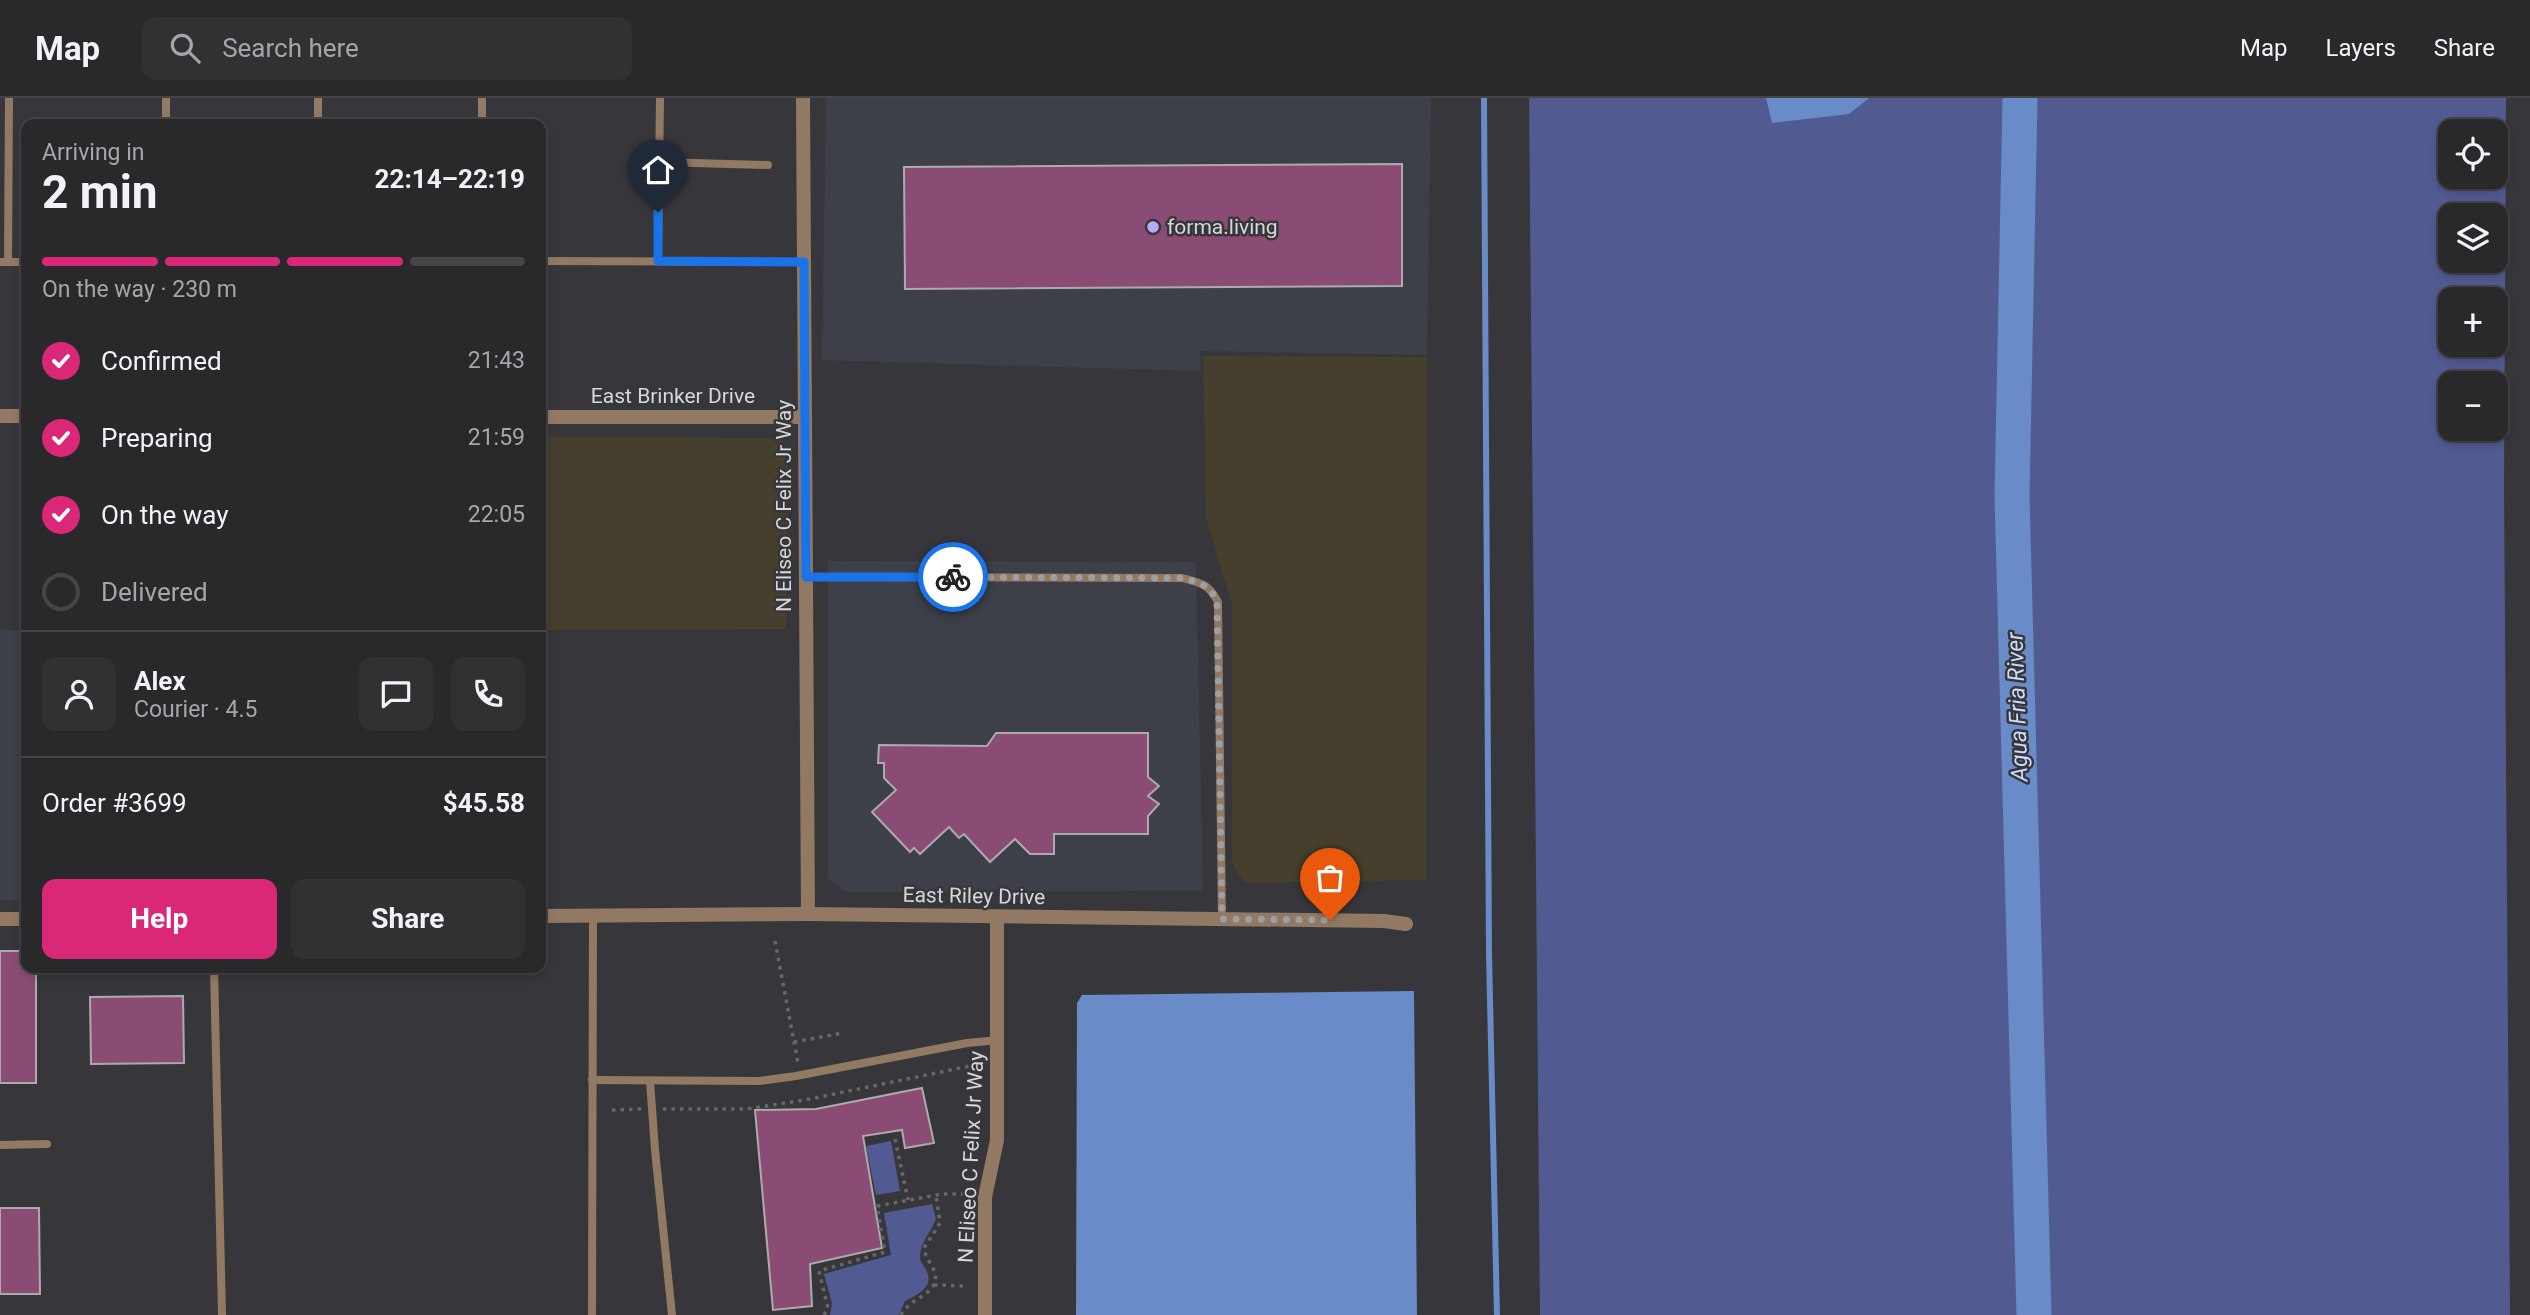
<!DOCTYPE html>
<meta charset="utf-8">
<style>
body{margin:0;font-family:Roboto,sans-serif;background:#313134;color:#f1f3f6;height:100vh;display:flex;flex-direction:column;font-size:26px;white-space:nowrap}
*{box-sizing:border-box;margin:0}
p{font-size:23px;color:#a5a6a9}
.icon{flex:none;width:38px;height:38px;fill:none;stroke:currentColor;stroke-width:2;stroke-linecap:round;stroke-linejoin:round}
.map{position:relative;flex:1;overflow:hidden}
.sheet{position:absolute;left:21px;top:21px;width:525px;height:854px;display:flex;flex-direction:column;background:#29292c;border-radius:14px;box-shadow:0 4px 10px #0003,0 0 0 2px #454548}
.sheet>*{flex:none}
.tools{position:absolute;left:2438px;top:21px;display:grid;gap:14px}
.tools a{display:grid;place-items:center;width:70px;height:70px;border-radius:14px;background:#29292c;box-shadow:0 4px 10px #0003,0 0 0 2px #454548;font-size:35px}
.pin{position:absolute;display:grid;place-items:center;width:60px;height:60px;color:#fff;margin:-72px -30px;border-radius:50% 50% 50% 0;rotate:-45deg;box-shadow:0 0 7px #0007}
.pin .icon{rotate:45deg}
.courier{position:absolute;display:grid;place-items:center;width:70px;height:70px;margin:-35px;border:5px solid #1a73e8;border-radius:50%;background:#fff;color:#222;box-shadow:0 2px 9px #0007}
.overview em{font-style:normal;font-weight:700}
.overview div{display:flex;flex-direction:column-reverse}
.overview{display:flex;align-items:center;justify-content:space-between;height:119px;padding:0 21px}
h1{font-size:46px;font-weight:700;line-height:52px}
.bar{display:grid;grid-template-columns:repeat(4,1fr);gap:10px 7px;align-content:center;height:84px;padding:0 21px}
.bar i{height:9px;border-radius:5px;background:#454548}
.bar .active{background:#db2777}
.bar p{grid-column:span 4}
.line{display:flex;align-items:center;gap:18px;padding:0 21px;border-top:2px solid #454548}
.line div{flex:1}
.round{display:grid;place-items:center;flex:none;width:74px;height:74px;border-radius:14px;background:#313134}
ol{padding:0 21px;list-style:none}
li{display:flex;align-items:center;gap:21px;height:77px}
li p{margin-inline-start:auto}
li .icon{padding:7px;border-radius:50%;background:#db2777;color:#fff;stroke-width:4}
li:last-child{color:#a5a6a9}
li i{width:38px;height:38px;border:4px solid #454548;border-radius:50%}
.cta{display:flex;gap:14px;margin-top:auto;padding:14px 21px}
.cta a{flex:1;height:80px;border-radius:14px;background:#db2777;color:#fff;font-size:28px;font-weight:700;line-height:80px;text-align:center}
.cta a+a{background:#313134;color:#f1f3f6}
header{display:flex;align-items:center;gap:42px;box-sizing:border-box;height:98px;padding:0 35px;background:#29292c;border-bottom:2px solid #454548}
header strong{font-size:33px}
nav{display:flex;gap:38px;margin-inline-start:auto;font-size:24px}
.search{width:490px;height:63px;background:#313134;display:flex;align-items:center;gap:18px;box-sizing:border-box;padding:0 24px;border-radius:14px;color:#a5a6a9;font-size:26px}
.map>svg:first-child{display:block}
.built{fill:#3e4049}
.industrial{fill:#463f2d}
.green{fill:#515b92;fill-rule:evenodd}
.water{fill:#698bc8}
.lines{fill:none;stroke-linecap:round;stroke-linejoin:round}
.stream{stroke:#698bc8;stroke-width:6}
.river{stroke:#698bc8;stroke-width:35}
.building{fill:#8a4c74;stroke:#aeaaac;stroke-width:2}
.path{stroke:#67676b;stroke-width:3.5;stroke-dasharray:3.5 5;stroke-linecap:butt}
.lane{stroke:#927963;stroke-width:8}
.street{stroke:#927963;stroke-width:14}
.done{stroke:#9e9fa2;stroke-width:7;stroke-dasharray:0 12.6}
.route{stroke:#1a73e8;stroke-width:9}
.poi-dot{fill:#b7abf8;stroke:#37373b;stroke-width:2.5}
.labels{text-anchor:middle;stroke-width:5;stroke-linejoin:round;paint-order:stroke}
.poi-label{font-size:21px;fill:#d6d7d9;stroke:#37373b;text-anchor:start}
.street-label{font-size:21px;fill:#d6d7d9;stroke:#37373b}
.water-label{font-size:23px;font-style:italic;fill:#c9dcfe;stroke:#37373b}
</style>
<header>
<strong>Map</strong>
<div class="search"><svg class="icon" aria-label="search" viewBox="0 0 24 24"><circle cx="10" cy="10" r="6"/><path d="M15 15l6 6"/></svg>Search here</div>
<nav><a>Map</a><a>Layers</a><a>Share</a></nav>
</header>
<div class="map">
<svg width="2530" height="1217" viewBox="0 0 2530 1217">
<rect width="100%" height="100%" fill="#37373b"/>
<!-- built -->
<g class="built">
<path d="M826,0H1431L1427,257L1200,253L1201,273L822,262Z"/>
<path d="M828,463L1196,464L1203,793L847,794L828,780Z"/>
<rect x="0" y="532" width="26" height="270"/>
</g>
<!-- industrial -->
<g class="industrial">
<path d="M1203,258L1427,259L1426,782L1244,785L1232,765V507L1206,420Z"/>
<path d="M541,339L781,340L788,355L786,531L541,532Z"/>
</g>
<!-- green -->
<g class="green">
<path d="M1529,0H2506L2504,390L2510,1217H1540ZM2450,33H2496V79H2450ZM2450,117H2496V163H2450ZM2450,201H2496V247H2450ZM2450,285H2496V331H2450Z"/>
<path d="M891,1043L900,1093L876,1097L866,1048Z"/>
<path d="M932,1106L936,1121C931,1133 922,1143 920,1156C919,1163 923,1166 926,1172C935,1188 918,1197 905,1203L899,1217H830L832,1205L824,1176L891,1157L884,1115Z"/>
</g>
<!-- water -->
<g class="water">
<path d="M1766,0H1869L1849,16L1772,25Z"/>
<path d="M1414,893L1417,1217H1076L1077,905L1082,897Z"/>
</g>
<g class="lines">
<!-- stream -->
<path class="stream" d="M1484,0L1489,856L1497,1217"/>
<!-- river -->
<path class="river" d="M2020,0L2012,398L2034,1217"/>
</g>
<!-- building -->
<g class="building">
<path d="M1402,66V188L905,191L904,69Z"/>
<path d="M996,635H1148V679L1159,688L1148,698L1159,706L1148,718V736H1054V756H1030L1015,741L990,764L964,736L959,740L949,729L920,756L914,750L910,754L872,714L896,692L884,680V665H878L879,647L987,648Z"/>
<path d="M0,853H26V870H36V985H0Z"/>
<path d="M183,898L184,965L91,966L90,899Z"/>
<path d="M922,990L934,1045L905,1050L902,1032L863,1038L882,1150L810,1166L812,1208L773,1212L755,1012L816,1011Z"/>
<path d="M0,1110H39L40,1196H0Z"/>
</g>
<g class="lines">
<!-- path -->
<g class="path">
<path d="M775,843L798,965"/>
<path d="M794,944L843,935"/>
<path d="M663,1011H747L805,1002L980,966"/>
<path d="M612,1012L641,1011"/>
<path d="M895,1041L908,1102"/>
<path d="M934,1187L967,1188"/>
<path d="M824,1217L828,1210L819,1173L885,1154L877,1108L942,1096H970"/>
<path d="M901,1217C910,1199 940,1196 935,1176C933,1167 925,1160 924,1150L940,1125L936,1097"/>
</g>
<!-- lane -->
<g class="lane">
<path d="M482,0V26"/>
<path d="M166,26V0"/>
<path d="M318,26V0"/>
<path d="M659,64L768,67"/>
<path d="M541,163L804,164"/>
<path d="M658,163L660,0"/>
<path d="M0,164H26"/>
<path d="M8,164L9,0"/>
<path d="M806,479L1182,480C1201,485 1209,486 1218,504L1222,821"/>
<path d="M214,870L222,1217"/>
<path d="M592,982L759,983L796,978L967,945L998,942"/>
<path d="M650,983L655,1052L672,1217"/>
<path d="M0,1047L47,1046"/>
<path d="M592,1217L593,817"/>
</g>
<!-- street -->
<g class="street">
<path d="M803,0L808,816"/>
<path d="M0,318H26"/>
<path d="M541,319H804"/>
<path d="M541,818L808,816L1384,823L1406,826"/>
<path d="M0,821H26"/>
<path d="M985,1217V1099L997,1042V819"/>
</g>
</g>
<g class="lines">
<!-- done -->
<path class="done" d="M953,479L1182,480C1201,485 1209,486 1217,504L1222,821L1330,822"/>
<!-- route -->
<path class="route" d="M658,114V163L804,164L806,479H953"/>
</g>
<!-- markers -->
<circle class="poi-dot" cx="1153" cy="129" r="7"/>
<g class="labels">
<!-- poi labels -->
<g class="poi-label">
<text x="1167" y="136">forma.living</text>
</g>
<!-- street labels -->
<g class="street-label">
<text x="673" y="305">East Brinker Drive</text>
<text transform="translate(784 408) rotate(-90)" y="7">N Eliseo C Felix Jr Way</text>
<text transform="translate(974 798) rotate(1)" y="7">East Riley Drive</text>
<text transform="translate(971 1059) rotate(-87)" y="7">N Eliseo C Felix Jr Way</text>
</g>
<!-- water labels -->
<g class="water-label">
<text transform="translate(2017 609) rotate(-92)" y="8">Agua Fria River</text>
</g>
</g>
</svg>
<div class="tools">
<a><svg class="icon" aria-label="locate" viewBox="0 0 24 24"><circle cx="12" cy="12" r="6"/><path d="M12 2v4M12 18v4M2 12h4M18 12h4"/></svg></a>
<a><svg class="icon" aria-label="layers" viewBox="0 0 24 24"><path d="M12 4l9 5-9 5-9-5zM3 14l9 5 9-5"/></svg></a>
<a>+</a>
<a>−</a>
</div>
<div class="pin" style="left:1330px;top:822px;background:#ea580c"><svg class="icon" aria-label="bag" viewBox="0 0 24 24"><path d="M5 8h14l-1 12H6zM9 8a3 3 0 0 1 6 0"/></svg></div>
<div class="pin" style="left:658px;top:114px;background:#1f2937"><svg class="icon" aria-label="home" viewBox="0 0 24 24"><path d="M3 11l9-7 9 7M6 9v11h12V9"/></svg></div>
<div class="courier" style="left:953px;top:479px"><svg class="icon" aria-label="bike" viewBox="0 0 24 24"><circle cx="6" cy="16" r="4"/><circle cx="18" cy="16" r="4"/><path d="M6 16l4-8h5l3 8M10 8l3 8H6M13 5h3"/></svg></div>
<section class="sheet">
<div class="overview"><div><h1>2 min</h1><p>Arriving in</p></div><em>22:14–22:19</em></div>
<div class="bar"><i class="active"></i><i class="active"></i><i class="active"></i><i></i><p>On the way · 230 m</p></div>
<ol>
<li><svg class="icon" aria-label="check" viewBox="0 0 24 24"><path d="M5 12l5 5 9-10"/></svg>Confirmed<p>21:43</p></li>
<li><svg class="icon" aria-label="check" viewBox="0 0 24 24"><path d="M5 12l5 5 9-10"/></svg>Preparing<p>21:59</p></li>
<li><svg class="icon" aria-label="check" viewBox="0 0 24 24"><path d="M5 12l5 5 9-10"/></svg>On the way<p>22:05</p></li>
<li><i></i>Delivered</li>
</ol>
<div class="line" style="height:126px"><a class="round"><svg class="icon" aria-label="person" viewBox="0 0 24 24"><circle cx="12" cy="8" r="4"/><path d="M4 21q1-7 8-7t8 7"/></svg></a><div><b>Alex</b><p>Courier · 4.5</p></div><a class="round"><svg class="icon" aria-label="chat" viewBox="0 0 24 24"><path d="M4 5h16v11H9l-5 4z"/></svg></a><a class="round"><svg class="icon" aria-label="phone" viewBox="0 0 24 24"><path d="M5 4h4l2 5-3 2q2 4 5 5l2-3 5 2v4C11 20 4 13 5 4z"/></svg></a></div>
<div class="line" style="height:91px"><div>Order #3699</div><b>$45.58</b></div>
<div class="cta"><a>Help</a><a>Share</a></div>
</section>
</div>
